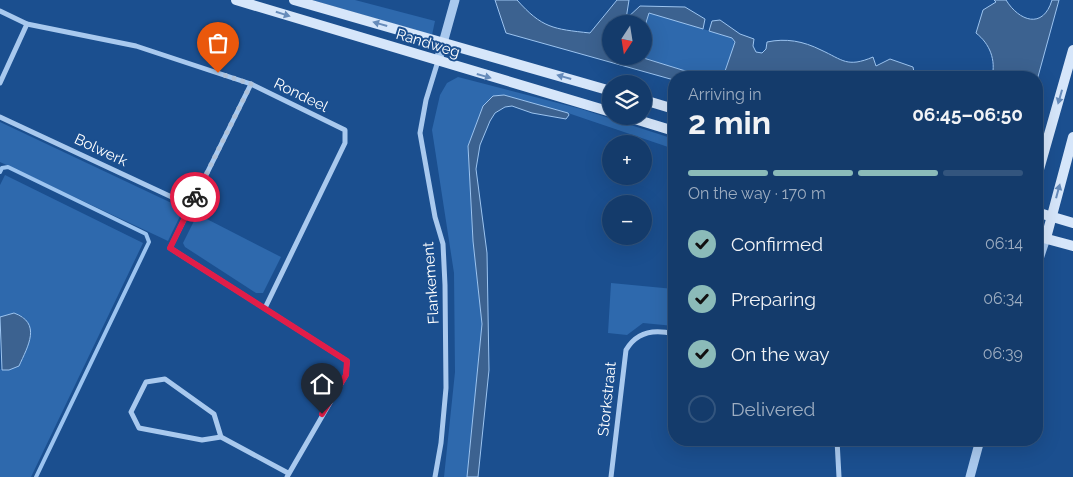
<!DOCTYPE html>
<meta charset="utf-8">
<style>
body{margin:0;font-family:Raleway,sans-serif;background:#1d4271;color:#f1f3f6;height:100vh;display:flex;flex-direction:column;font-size:19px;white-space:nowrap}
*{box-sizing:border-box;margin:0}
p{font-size:16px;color:#9dadc1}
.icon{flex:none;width:28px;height:28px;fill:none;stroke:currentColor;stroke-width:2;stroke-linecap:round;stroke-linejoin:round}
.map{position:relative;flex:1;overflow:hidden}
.drawer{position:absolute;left:668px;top:71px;width:375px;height:375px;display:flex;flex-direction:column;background:#143b6b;border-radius:20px;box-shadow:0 5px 20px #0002,0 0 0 1px #33557e}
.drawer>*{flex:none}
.needle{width:32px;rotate:192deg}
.tools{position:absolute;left:602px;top:15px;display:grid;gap:10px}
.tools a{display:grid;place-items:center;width:50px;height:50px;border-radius:50%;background:#143b6b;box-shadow:0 5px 20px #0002,0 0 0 1px #33557e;font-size:25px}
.pin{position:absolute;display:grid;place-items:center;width:42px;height:42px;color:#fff;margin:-51px -21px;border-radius:50% 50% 50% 0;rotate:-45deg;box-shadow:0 0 5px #0007}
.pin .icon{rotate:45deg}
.courier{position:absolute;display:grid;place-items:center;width:50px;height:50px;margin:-25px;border:4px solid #e11d48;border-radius:50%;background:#fff;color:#222;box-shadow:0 1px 6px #0007}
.headline em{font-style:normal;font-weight:700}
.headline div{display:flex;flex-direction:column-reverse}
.headline{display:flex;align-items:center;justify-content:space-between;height:85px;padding:0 20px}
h1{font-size:32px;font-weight:700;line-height:38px}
.bar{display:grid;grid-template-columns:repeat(4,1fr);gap:8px 5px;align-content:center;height:60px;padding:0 20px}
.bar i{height:6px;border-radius:4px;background:#33557e}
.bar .active{background:#8bbbb9}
.bar p{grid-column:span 4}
ol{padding:0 20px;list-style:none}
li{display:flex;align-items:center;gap:15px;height:55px}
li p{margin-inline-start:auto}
li .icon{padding:5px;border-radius:50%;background:#8bbbb9;color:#111;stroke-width:4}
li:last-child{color:#9dadc1}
li i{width:28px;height:28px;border:2px solid #33557e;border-radius:50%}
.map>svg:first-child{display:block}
.green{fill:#2e69ad}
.water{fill:#3c6290;stroke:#9cc4f0}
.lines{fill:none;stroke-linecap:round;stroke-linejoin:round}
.stream{stroke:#9cc4f0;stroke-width:4}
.minor{stroke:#a9c9ee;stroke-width:5}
.tertiary{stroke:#a9c9ee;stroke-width:9}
.secondary{stroke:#d6e6fa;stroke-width:10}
.oneway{fill:#668bba}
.done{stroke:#afc1d8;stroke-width:5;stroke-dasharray:0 9}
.route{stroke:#e11d48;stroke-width:6}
.labels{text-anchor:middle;stroke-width:4;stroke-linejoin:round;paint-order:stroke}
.street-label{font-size:15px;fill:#fff;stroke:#1b4f8f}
</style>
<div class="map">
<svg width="1073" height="477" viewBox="0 0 1073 477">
<rect width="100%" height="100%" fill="#1b4f8f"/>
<!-- green -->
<g class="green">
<path d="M312,0H355L435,21L432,35Z"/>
<path d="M649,12L732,38L735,45L723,77H705L637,56H644V29Z"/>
<path d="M458,77L581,109L674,139V149L568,113L504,95L468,146L473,241L482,324L467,477H444L455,372L454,273L432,130L440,95L447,83Z"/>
<path d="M0,122L180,207L181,214L168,241L0,162Z"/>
<path d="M5,175L143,243L31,477H0V369L2,370L24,317L14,313L0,317V185Z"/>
<path d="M199,215L281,257L263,293H256L185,247L183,243L196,217Z"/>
<path d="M611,283L674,289V326L643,323L627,335L608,333Z"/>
</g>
<!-- water -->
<g class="water">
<path d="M495,0H517C542,28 553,29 590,33L617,0H629L626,19L640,6L685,7L705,19L703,29L649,13L644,29V24H611V56H637L705,77L674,78V80L506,33Z"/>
<path d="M994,0H1006C1019,21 1043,30 1052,0H1059L1036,84V78L992,77C996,60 990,44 976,33L983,10L996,2Z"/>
<path d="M720,20L740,34L754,39L753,46L756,52L762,53L766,49L767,42C786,38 803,41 821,50C843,60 847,68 873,57L876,66L890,59L913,67L915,77H723L735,42L732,38L709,31L712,21Z"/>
<path d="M504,95L568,113L569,115L566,119L532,113L512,106L505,107L495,113L490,121L480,145L476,169L487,253L489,370L478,477H467L482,324L473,241L468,146L483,106L493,96Z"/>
<path d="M14,313C42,323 28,346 19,366L9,370H2L0,317Z"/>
</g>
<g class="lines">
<!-- stream -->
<path class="stream" d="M0,172L2,168L8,167L146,234L149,242L36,477"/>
<!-- minor -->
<g class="minor">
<path d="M0,11L27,24L136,46L251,84L345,130V143L265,308"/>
<path d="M0,83L27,24"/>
<path d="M251,84L170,248L347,361L346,375L287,477"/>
<path d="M0,117L191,206"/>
<path d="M221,437L214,414L165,379L146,382L131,412L139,428L202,440L221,437L288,473"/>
<path d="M837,440L839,477"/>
<path d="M435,477L441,443L446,388L445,285L443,244L435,217L420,133L426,100L438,61"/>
<path d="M611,477L626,350C637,331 655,329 674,334"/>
</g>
<!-- tertiary -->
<g class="tertiary">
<path d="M438,61L455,0"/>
<path d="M1036,268L1046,238"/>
<path d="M970,477L980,440"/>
</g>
<!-- secondary -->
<g class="secondary">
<path d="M236,0L611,112"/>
<path d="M294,0L611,91"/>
<path d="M644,100L674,109"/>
<path d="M625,116L674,131"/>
<path d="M1036,180L1073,50"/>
<path d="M1036,212L1073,223"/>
<path d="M1036,236L1073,246"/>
<path d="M1046,238L1073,137"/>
</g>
</g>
<!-- one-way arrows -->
<defs><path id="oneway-solid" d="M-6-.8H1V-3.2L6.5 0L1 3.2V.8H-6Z" transform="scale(1.25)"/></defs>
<g class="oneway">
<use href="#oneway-solid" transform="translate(283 14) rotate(17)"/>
<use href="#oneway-solid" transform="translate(380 24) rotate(-164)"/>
<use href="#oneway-solid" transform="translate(484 76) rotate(16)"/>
<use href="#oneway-solid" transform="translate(564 77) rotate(-164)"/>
<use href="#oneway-solid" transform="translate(1060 97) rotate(106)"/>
<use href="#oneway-solid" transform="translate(1058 191) rotate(-75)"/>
</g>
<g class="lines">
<!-- done -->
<path class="done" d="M195,197L251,84L218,73"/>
<!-- route -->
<path class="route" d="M195,197L170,248L347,361L346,375L322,414"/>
</g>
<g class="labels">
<!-- street labels -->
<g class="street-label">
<text transform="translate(428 43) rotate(17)" y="5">Randweg</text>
<text transform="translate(301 95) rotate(26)" y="5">Rondeel</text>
<text transform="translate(101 150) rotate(25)" y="5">Bolwerk</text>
<text transform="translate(431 283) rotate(-94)" y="5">Flankement</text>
<text transform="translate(607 399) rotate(-84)" y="5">Storkstraat</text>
</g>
</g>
</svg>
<div class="tools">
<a><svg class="needle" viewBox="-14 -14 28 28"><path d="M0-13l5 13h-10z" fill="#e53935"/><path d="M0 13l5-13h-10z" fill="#9dadc1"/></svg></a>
<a><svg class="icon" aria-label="layers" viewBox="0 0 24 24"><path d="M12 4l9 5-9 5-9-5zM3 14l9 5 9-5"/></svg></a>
<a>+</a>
<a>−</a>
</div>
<div class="pin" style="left:218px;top:73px;background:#ea580c"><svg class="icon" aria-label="bag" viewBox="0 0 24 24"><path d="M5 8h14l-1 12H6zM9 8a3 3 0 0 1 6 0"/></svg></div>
<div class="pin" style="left:322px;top:414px;background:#1f2937"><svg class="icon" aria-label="home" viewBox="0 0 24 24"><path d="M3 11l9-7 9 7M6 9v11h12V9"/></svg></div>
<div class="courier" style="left:195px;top:197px"><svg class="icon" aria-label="bike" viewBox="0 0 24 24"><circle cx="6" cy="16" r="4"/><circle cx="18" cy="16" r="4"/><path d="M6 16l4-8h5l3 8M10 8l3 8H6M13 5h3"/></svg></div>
<section class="drawer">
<div class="headline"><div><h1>2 min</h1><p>Arriving in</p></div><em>06:45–06:50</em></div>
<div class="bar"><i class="active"></i><i class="active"></i><i class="active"></i><i></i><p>On the way · 170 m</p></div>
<ol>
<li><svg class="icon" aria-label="check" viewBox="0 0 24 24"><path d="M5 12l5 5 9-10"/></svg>Confirmed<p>06:14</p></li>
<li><svg class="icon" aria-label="check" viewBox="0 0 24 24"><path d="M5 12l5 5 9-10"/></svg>Preparing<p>06:34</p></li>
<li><svg class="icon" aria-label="check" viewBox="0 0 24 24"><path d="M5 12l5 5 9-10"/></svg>On the way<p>06:39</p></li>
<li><i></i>Delivered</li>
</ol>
</section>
</div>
